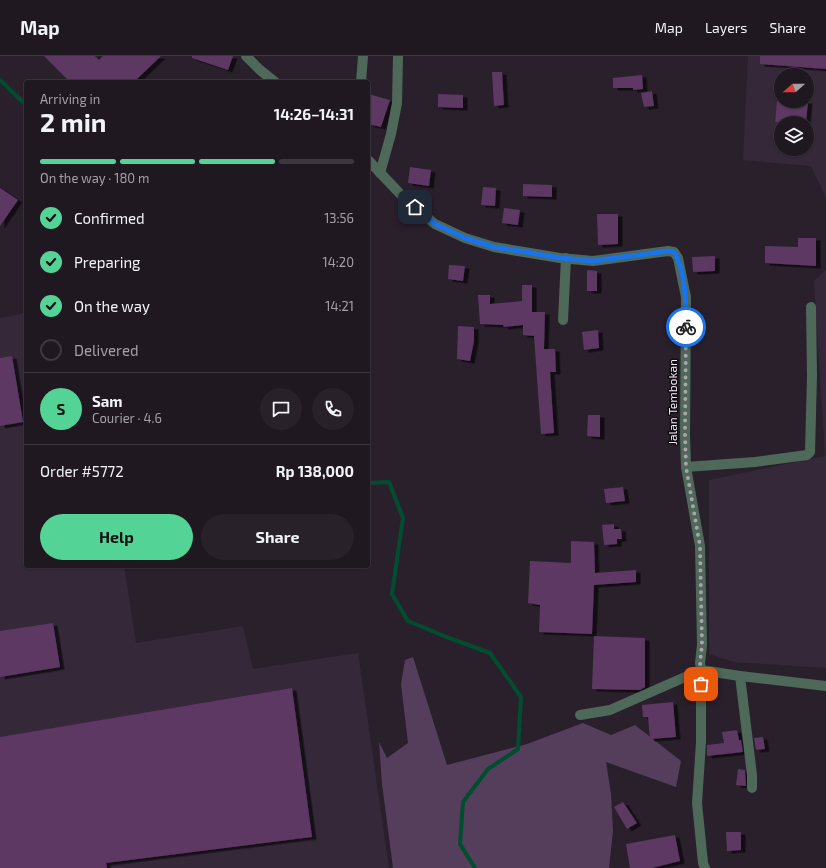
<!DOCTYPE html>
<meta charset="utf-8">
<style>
body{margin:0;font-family:"Exo 2",sans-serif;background:#28212a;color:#f1f3f6;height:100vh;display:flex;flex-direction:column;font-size:15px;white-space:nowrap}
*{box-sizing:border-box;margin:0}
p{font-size:13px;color:#a2a0a5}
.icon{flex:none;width:22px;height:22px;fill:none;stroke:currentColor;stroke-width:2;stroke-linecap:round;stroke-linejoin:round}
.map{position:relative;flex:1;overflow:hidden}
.drawer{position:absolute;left:24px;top:24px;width:346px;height:488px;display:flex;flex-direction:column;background:#201821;border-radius:4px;box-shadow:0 1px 3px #0004,0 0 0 1px #3d373f}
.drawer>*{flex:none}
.needle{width:26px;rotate:250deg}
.controls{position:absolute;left:774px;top:12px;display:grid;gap:8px}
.controls a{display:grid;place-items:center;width:40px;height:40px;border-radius:50%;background:#201821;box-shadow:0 1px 3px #0004,0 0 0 1px #3d373f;font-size:20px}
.pin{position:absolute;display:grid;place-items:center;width:34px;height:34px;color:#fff;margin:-17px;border-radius:8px;box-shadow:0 2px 6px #0006}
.courier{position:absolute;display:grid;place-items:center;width:40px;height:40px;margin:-20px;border:3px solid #1a73e8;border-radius:50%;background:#fff;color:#222;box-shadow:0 1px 5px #0007}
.head em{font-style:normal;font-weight:700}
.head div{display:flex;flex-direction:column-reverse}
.head{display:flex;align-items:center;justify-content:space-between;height:68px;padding:0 16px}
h1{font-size:26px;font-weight:700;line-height:30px}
.bar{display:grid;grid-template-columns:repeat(4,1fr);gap:6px 4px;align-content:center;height:48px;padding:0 16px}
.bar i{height:5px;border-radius:3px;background:#3d373f}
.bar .selected{background:#53d396}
.bar p{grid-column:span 4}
.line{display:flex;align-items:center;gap:10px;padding:0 16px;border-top:1px solid #3d373f}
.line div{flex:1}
.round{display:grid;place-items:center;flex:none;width:42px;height:42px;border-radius:21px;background:#28212a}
ol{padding:0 16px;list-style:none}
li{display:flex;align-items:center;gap:12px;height:44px}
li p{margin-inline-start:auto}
li .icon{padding:4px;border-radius:50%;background:#53d396;color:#111;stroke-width:4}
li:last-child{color:#a2a0a5}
li i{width:22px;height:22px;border:2px solid #3d373f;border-radius:50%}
.action{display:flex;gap:8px;margin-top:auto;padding:8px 16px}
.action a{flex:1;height:46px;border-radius:24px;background:#53d396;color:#111;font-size:16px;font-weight:700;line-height:46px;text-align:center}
.action a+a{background:#28212a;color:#f1f3f6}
header{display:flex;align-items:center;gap:24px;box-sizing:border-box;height:56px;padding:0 20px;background:#201821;border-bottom:1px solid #3d373f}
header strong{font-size:19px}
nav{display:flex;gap:22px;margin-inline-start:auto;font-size:14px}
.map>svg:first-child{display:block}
.built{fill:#352839;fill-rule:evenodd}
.green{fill:#553d5c}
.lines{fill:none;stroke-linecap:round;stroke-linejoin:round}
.stream{stroke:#004e30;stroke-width:4}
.building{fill:#5b3764;filter:url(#shadow)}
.minor{stroke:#4e6859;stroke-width:10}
.done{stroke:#aba3ac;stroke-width:4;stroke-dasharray:0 7.2}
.route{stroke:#1a73e8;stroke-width:5}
.labels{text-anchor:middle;stroke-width:3;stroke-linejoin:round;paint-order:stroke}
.street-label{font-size:12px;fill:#f0e9f1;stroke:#100c11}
</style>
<header>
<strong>Map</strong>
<nav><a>Map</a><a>Layers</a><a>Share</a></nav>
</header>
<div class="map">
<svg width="826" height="812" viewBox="0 0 826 812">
<defs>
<filter id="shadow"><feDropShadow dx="4.5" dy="2.5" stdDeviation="0" flood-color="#0009"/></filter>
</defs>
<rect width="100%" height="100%" fill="#2a202c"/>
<!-- built -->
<g class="built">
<path d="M748,0H826V142L811,110L743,104ZM781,19H807V45H781ZM781,67H807V93H781Z"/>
<path d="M826,214V612L734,606L709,598V424L825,400L814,225Z"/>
<path d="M26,257V510H124L136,587L243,570L253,613L358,597L389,812H0V262Z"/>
</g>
<!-- green -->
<path class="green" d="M413,601L447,709L527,688L583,667L611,679L635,669L681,705L676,731L606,706L611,738L613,775L609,812H393L382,728L379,686L387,702L408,687L401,628L405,604Z"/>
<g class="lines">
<!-- stream -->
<g class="stream">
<path d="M0,24L26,49"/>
<path d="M368,427L389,426L403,462L392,538L408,565L444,580L490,597L521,641L518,693L488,713L463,746L460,788L475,812"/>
</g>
</g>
<!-- building -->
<g class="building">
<path d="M44,0H95L99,4L103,0H161L134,26H70Z"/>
<path d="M192,0H233L228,14L192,2Z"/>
<path d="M760,0H826V13L760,8Z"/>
<path d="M492,16H502L504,49L494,50Z"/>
<path d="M642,19L643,33L633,34V32H613V22Z"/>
<path d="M652,35L654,50L644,51L641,37Z"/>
<path d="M368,38L390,44L381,71L368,68Z"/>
<path d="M438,38L463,39V52L438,51Z"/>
<path d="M777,45H808L806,67L775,66Z"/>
<path d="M410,111L431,114L429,130L408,127Z"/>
<path d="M523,128L552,129V141L523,140Z"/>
<path d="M483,131L496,132L495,150L481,149Z"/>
<path d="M0,132L18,144L0,170Z"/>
<path d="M504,152L520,154L518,169L502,167Z"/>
<path d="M597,158H618V188L598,189Z"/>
<path d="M798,182H816V210L765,207V190L798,191Z"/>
<path d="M715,200V215L693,216L692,201Z"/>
<path d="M449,209L465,210L463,225L448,223Z"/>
<path d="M587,214L597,215V235H587Z"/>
<path d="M522,229H532V256H545L544,293H555L556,316H550L554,377L541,378L534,280L523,279V269L504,271L503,269L480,268L478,239H490V248L522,245Z"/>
<path d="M458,270L474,271V285L470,305L457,303Z"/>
<path d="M598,274L599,292L584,294L582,276Z"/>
<path d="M12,300L23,366L0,370V302Z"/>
<path d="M588,359H600V381L587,380Z"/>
<path d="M623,431L625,445L606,447L604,433Z"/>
<path d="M614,468V473H621L622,483H617V488L604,489L602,469Z"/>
<path d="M571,485L594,486L595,517L636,514V526L594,529L592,578L539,576L540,549L528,547L530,505L571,507Z"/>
<path d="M53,567L60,611L0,621V575Z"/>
<path d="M594,580L645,582V631L640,634L592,633Z"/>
<path d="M694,624V641L686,640V627Z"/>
<path d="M292,632L312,781L106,807L107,812H0V681Z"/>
<path d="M673,646L676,681L650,683L648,661H643L642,649Z"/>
<path d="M737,674L739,684H741L743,696L707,700V689L724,687L722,676Z"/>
<path d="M763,681L765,693L756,694L754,682Z"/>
<path d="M738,713L745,714L746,730L736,729Z"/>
<path d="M623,746L637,767L627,773L614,751Z"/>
<path d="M726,776H741V794L727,795Z"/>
<path d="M675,779L680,805L652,812H630L626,788Z"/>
</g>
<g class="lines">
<!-- minor -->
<g class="minor">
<path d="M246,0L260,14L275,26"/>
<path d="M361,26L363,0"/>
<path d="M368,104L405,143L435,168L465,182L494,191L560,202L593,205L668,195L674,196L678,202L686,241L685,379L686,411L700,490L702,589L700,607L701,614V686L697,747L703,807L705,812"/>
<path d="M380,117L391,78L397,47L398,0"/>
<path d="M563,264L566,202"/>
<path d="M686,411L755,406L807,399L810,396L812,320L811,251"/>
<path d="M701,614L740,620L826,630"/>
<path d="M740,620L752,719V732"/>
<path d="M580,659L610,654L701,614"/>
</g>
</g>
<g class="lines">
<!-- done -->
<path class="done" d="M686,271L685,379L686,411L700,490L702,589L700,607L701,614V628"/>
<!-- route -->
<path class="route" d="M415,151L435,168L465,182L494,191L520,195L560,202L593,205L668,195L674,196C686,214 686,251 686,271"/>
</g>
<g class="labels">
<!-- street labels -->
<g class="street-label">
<text transform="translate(673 346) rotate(-90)" y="4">Jalan Tembokan</text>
</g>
</g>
</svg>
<div class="controls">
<a><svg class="needle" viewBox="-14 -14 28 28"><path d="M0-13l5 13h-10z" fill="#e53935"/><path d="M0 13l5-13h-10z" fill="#a2a0a5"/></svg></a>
<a><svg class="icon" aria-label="layers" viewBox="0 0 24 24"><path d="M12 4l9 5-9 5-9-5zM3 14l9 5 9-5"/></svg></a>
</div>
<div class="pin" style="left:701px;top:628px;background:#ea580c"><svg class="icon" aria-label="bag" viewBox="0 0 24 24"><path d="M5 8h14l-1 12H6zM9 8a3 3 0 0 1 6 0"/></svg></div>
<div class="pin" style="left:415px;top:151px;background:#1f2937"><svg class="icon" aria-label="home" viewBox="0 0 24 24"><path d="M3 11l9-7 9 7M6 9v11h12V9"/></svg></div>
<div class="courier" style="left:686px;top:271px"><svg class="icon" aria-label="bike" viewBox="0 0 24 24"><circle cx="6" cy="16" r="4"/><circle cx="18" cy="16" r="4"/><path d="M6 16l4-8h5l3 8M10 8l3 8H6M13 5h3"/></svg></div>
<section class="drawer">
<div class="head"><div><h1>2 min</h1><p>Arriving in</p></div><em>14:26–14:31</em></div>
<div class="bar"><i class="selected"></i><i class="selected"></i><i class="selected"></i><i></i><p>On the way · 180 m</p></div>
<ol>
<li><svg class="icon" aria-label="check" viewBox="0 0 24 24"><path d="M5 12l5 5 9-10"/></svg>Confirmed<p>13:56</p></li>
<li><svg class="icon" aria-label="check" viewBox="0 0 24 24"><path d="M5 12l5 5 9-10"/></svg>Preparing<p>14:20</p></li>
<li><svg class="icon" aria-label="check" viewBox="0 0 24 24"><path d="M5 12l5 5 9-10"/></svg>On the way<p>14:21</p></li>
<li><i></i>Delivered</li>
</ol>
<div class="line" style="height:72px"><b class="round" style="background:#53d396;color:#111">S</b><div><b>Sam</b><p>Courier · 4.6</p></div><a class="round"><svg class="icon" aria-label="chat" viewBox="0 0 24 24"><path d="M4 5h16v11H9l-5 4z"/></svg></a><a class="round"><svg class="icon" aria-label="phone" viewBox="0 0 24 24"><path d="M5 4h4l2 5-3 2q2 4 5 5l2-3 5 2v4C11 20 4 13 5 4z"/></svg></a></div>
<div class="line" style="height:52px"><div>Order #5772</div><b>Rp 138,000</b></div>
<div class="action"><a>Help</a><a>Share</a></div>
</section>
</div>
